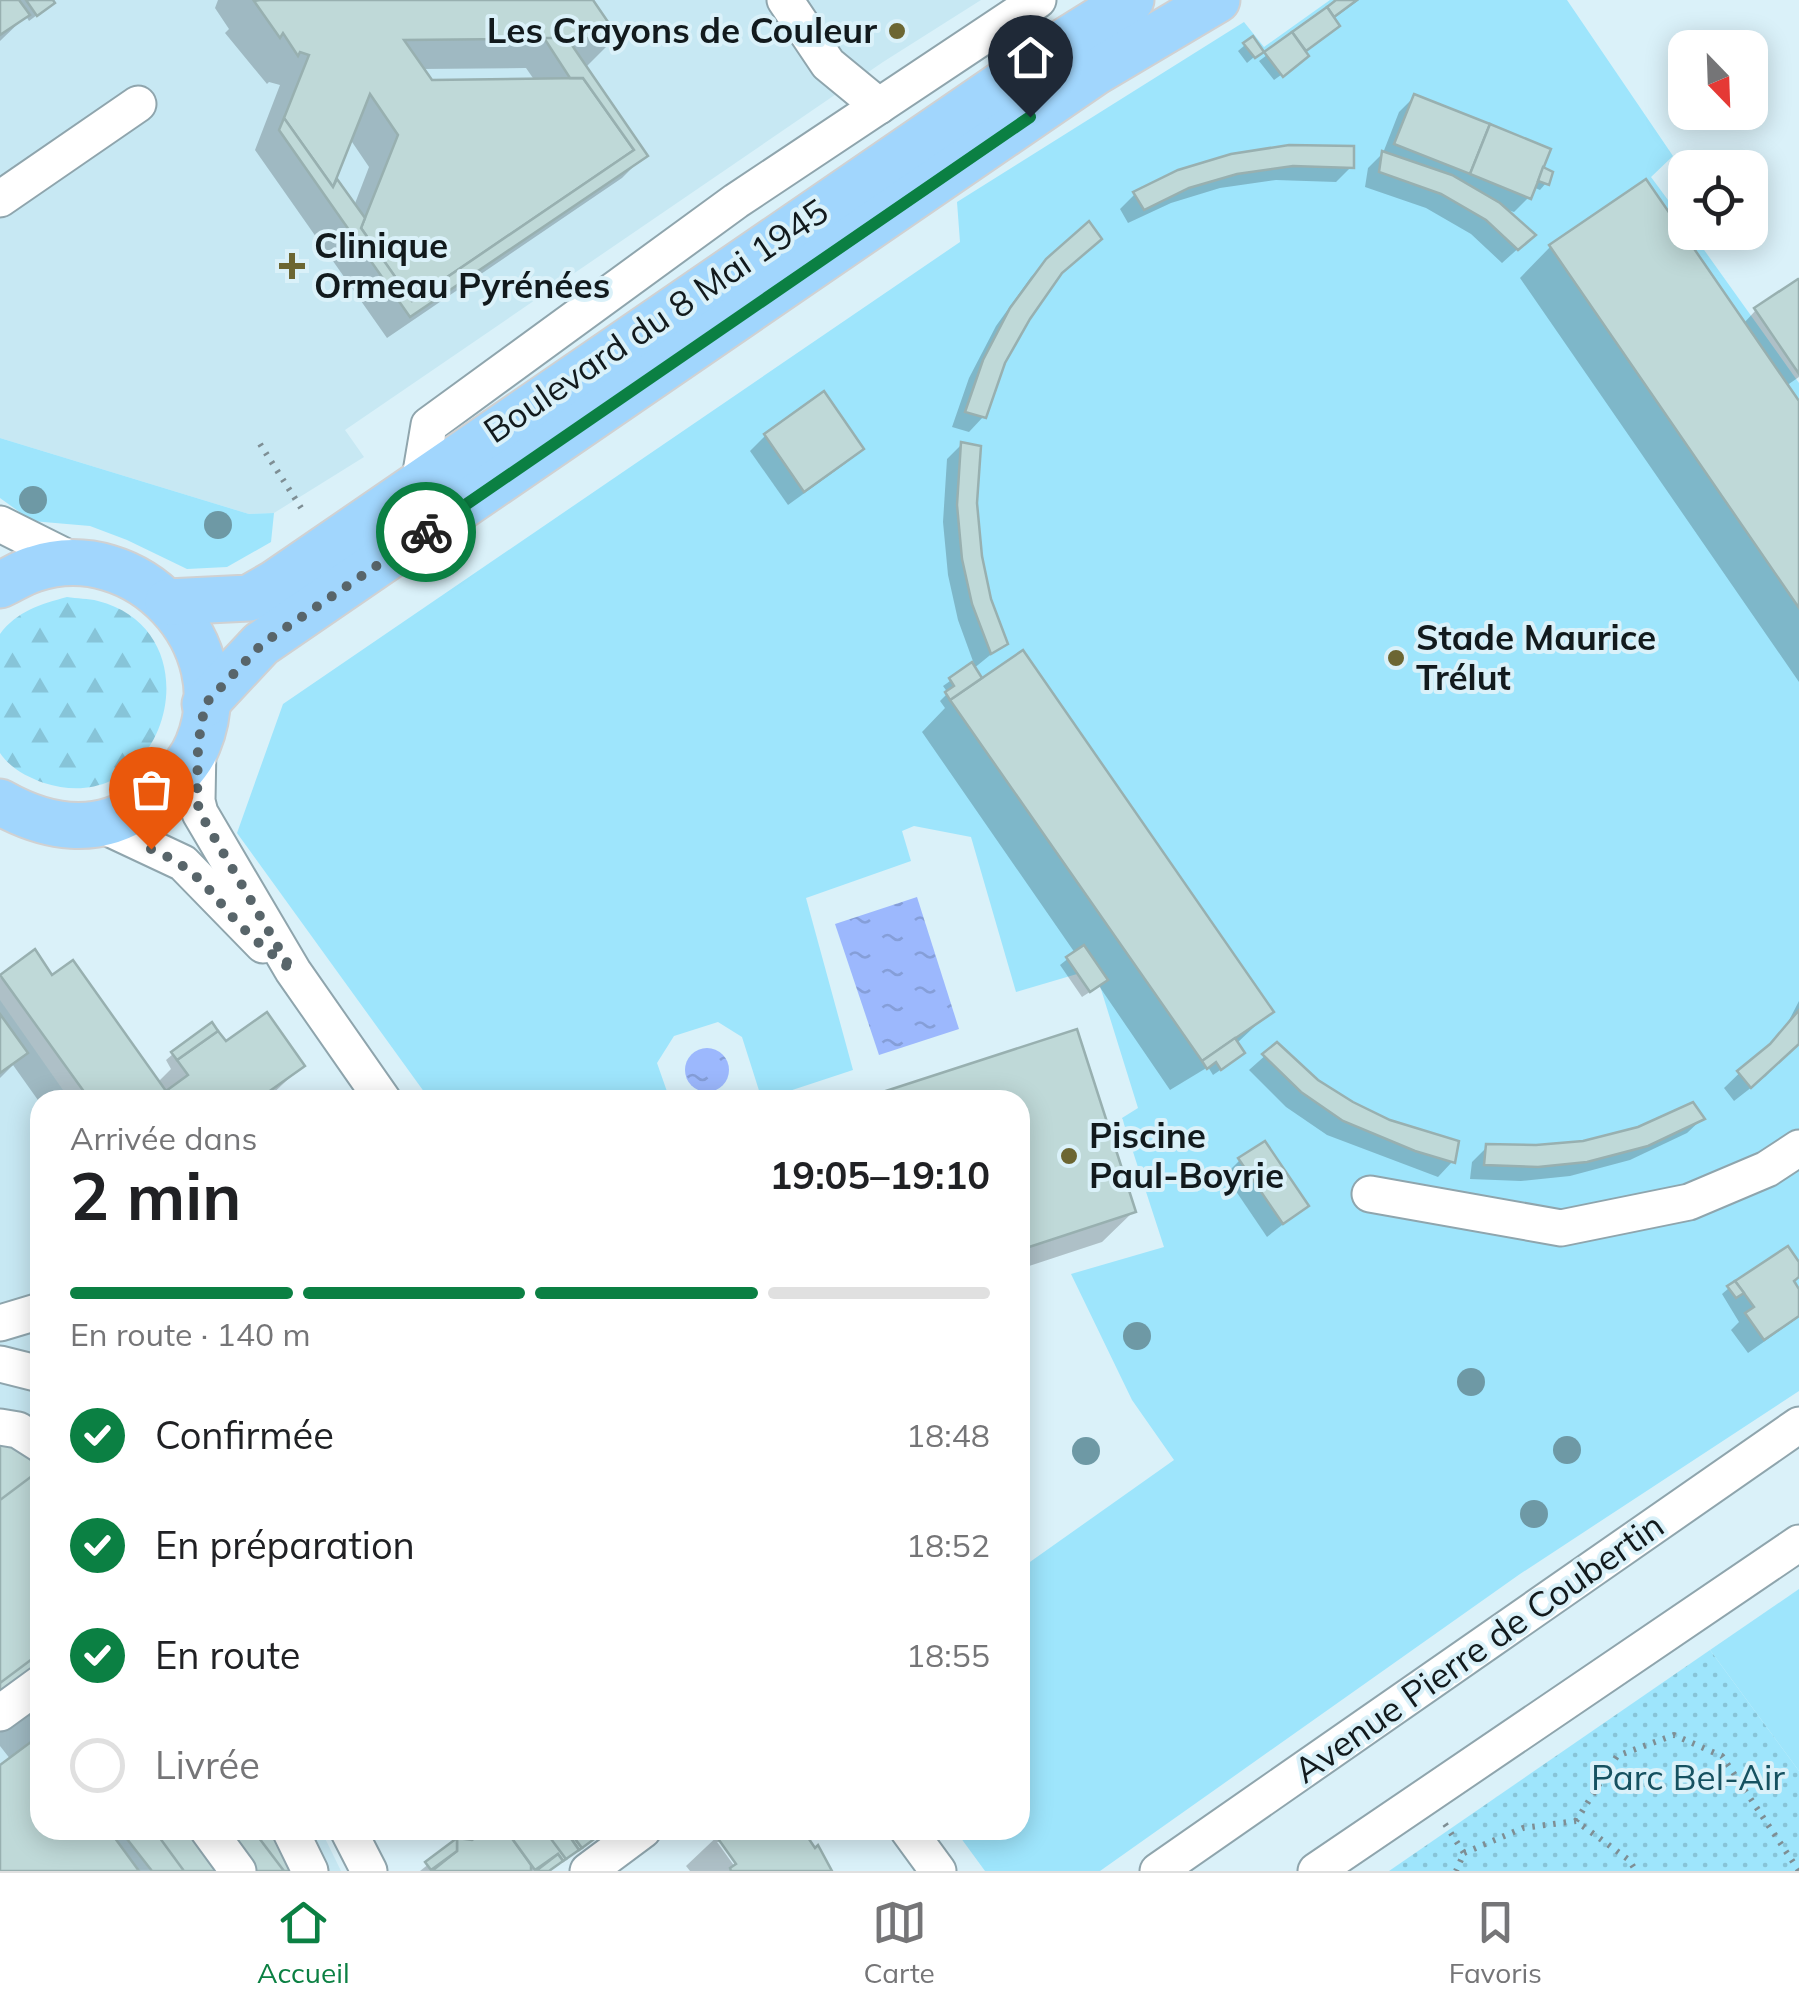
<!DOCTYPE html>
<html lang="fr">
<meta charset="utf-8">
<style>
body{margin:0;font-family:Mulish,sans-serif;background:#f2f2f2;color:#202124;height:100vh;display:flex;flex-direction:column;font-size:38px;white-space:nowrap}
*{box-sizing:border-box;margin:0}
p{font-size:32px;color:#757577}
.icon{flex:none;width:55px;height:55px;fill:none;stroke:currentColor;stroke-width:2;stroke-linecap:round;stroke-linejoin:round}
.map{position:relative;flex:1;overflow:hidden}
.drawer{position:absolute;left:30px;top:1090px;width:1000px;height:750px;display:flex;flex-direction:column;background:#fff;border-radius:30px;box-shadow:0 5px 25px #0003}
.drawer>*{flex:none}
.needle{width:65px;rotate:157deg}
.buttons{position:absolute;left:1668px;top:30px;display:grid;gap:20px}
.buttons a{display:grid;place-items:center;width:100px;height:100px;border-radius:20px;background:#fff;box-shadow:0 5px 25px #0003;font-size:50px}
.pin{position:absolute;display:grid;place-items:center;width:85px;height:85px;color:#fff;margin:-102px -42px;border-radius:50% 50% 50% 0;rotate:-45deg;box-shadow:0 0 10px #0007}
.pin .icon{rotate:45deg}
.courier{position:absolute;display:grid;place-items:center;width:100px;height:100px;margin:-50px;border:8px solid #0b8043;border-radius:50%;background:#fff;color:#222;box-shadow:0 2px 12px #0007}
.summary em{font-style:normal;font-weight:700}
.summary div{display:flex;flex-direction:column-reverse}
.summary{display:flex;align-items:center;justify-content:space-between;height:170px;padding:0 40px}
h1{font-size:65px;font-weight:700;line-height:75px}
.bar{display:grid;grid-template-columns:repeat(4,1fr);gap:15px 10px;align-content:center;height:120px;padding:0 40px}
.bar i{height:12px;border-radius:8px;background:#e0e0e0}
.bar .current{background:#0b8043}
.bar p{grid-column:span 4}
ol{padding:0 40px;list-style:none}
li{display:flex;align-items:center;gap:30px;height:110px}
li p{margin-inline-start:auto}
li .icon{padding:10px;border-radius:50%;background:#0b8043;color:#fff;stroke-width:4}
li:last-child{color:#757577}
li i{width:55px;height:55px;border:5px solid #e0e0e0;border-radius:50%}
.tabs{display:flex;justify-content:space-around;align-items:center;height:140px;border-top:2px solid #e0e0e0;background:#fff;font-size:28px;color:#757577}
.tabs a{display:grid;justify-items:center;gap:5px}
.tabs .current{color:#0b8043}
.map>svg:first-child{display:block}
.built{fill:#c7e8f3}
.grass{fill:#9ee5fc}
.forest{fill:url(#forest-firs)}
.park{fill:url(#park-dots)}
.water{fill:url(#water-ripples)}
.shadow{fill:#0003;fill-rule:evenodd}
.building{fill:#bfd9d8;stroke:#98b0b0;stroke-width:2.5}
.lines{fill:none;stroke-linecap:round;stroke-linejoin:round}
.minor-casing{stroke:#8fa5ad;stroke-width:39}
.major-casing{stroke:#d0d1d2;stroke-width:49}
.path{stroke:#7e8e94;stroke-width:6;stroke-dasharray:2.5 8;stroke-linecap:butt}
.minor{stroke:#fff;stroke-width:35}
.major{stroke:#a1d6fd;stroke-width:45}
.tree{fill:#6e99a5}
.done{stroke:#58656a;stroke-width:10;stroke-dasharray:0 18}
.route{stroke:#0b8043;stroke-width:12}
.poi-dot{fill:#6c6632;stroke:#daf1f9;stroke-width:4}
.labels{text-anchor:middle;stroke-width:8;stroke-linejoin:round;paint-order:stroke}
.poi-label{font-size:35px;font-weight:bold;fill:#121a1d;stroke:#daf1f9;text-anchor:start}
.street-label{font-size:35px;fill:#121a1d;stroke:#daf1f9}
.park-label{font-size:35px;fill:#165160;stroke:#daf1f9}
</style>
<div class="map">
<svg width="1799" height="1871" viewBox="0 0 1799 1871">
<defs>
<pattern id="forest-firs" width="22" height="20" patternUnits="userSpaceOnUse" patternTransform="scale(2.5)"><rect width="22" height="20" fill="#9ee5fc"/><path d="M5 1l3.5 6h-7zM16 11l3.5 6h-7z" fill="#87c4d8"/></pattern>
<pattern id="park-dots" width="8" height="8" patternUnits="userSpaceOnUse" patternTransform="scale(2.5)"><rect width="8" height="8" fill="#9ee5fc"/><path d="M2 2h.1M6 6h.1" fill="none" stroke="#87c4d8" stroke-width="1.8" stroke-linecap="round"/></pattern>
<pattern id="water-ripples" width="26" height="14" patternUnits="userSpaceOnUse" patternTransform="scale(2.5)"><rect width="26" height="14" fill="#9cb8fd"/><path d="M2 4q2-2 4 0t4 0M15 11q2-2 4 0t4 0" fill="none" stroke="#859ed8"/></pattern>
</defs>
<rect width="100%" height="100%" fill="#daf1f9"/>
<!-- built -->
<g class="built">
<path d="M0,0H981L883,62L345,430L364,457L274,513L249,514L0,438Z"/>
<path d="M0,1000L70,1100H40V1352L33,1399L40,1402V1830H321L341,1871H0Z"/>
</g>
<!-- grass -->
<g class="grass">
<path d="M1330,0H1567L1673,156L1651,177L1685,223V232L1692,233L1799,383V1391L1520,1574L1100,1871H985L955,1830H1020V1569L1174,1460L1132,1400L1071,1274L1164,1247L1122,1118L1138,1108L1100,986L1108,980L1084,945L1066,957L1077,974L1016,992L971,837L914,826L902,831L911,861L806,898L853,1070L762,1100L742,1037L718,1022L674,1036L657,1063L670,1100H430L237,833L283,704L960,242L957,202L1244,22L1264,47Z"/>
<path d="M0,438L249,514L274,513L271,542L227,567L187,569L127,540L90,526L32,521L0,498Z"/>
<path d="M1799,1589V1771L1710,1650Z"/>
</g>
<!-- forest -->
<path class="forest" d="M67,597C77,599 88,598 98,601C219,632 166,822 44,783C27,777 10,768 0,753V634C17,611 41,604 67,597Z"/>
<!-- park -->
<path class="park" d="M1710,1650L1799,1771V1871H1389Z"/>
<!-- water -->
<g class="water">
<path d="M917,897L959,1029L879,1055L835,924Z"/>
<circle cx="707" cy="1070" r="22"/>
</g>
<!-- shadow -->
<g class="shadow">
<path d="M0,0H50L45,9L29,21L26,16L0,41Z"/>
<path d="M218,0H590L616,37L585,68L645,155L622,178L387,338L255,150L280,85L269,82L267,84L225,33L229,29L215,8ZM526,68L535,81L431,82L421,69ZM350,139L369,167L354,206L337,182L330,189Z"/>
<path d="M1340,0H1359L1333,19L1330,32L1303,52L1299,62L1274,80L1259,61Z"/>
<path d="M1245,45L1261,51L1247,63L1238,51Z"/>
<path d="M1414,97L1540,168L1546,183L1540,190L1533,187L1529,197L1514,212L1502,208L1532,236L1502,263L1471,234L1426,208L1365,187L1368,168L1383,153L1399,112Z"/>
<path d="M1231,156L1351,167L1336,182L1276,180L1220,188L1171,203L1128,223L1120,209L1135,194Z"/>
<path d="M1645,182L1743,324L1756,310L1799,284V377L1786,386L1799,405V682L1520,278L1550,247Z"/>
<path d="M1047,261L1056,278L1003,362L984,416L969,432L952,427L969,378L996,326L1031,277Z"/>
<path d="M823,395L861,449L846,463L788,505L750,451L765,436Z"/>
<path d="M962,444L989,600L1005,643L973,669L1271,1011L1236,1044L1235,1060L1213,1075L1208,1067L1170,1090L1099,986L1082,997L1060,965L1075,953L922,732L945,708L940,701L948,693L943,686L974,664L958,620L948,575L943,522L947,459Z"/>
<path d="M34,953L52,978L157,1083L171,1069L166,1060L173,1054L226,1045L302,1066L266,1100H40V1103L13,1065L0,1078V978Z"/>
<path d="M1799,1001V1040L1766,1076L1734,1101L1724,1088L1784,1030Z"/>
<path d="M1075,1032L1133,1212L1102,1242L1020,1269L1023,1274L1020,1277V1100H866Z"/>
<path d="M1277,1045L1317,1082L1452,1162L1438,1177L1327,1135L1286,1107L1249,1070Z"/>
<path d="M1702,1119L1687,1133L1630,1160L1570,1176L1521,1181L1470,1179L1472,1162L1487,1147L1536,1148L1583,1143Z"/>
<path d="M1240,1160L1306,1206L1267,1237L1225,1175Z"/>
<path d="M1799,1267V1275L1792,1282L1799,1293V1317L1748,1353L1731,1330L1739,1322L1722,1294L1729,1288Z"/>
<path d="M0,1418L40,1436V1830H294L316,1871H0V1769L11,1760L0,1746Z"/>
<path d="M491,1830H601L602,1831L548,1871H420L455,1843H473Z"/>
<path d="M724,1830H800L830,1871H744L723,1842H717L738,1871H690L686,1866Z"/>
</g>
<!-- building -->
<g class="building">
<path d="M0,0H19L30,15L0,35Z"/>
<path d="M26,0H53L55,3L37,16Z"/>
<path d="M260,0H593L619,38L404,40L432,80L583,78L634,150L412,301L361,228L398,135L370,94L333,187L284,118L309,55L300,52L298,56L283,33L280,38L254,1Z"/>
<path d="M1336,0H1357L1334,17L1327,7Z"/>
<path d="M1327,7L1340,26L1306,51L1292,32Z"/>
<path d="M1292,32L1309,56L1283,77L1264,52Z"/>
<path d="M1253,36L1264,52L1255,58L1243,43Z"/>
<path d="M544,38H567L648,156L410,317L279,130L284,118L333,187L337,179L365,218L361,228L412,301L634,150L583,78H570Z"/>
<path d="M1414,94L1490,124L1470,174L1394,144Z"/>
<path d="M1490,124L1551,149L1531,199L1470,174Z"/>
<path d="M1289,145L1354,146V168L1293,166L1237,174L1189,188L1144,210L1133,192L1178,170L1231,154Z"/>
<path d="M1382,151L1452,175L1500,203L1536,235L1518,250L1486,220L1441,194L1379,172Z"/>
<path d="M1543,167L1553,172L1549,185L1538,181Z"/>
<path d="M1646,179L1799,401V608L1549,245Z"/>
<path d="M1089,221L1102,239L1062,273L1030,319L1005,363L986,418L965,412L983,360L1010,308L1046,259Z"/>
<path d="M1798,279L1799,280V374L1754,308Z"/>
<path d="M824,391L864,449L804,492L764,434Z"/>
<path d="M961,442L981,446L977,503L982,556L991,599L1008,644L991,654L972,604L962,559L957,505Z"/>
<path d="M1023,650L1274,1012L1202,1061L950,700Z"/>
<path d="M972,662L982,678L950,700L945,692L954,686L949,678Z"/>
<path d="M1084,945L1108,980L1090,992L1066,957Z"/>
<path d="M35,949L52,975L73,960L166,1091L188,1075L177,1060L218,1031L226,1041L267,1012L305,1066L257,1100H90L0,975Z"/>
<path d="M1799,1010V1044L1751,1088L1737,1071L1770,1044Z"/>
<path d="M0,1014L28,1053L0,1073Z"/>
<path d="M212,1022L218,1031L177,1060L171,1052Z"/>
<path d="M1077,1029L1136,1212L1020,1250V1100H858Z"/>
<path d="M1235,1038L1245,1053L1221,1070L1216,1062L1207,1069L1202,1061Z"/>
<path d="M1277,1042L1318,1080L1353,1102L1390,1120L1459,1141L1455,1163L1415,1151L1343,1121L1301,1092L1262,1054Z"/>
<path d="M1693,1102L1705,1119L1648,1146L1587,1162L1538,1167L1484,1165L1486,1144L1536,1145L1583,1141L1638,1127Z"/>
<path d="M1265,1141L1309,1206L1283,1224L1238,1158Z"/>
<path d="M1788,1246L1799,1262V1277L1794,1281L1799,1289V1316L1764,1340L1745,1313L1754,1307L1735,1281Z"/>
<path d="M1735,1281L1744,1293L1736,1298L1727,1286Z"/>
<path d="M0,1416L40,1432V1728L26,1710L0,1729Z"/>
<path d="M40,1470V1653L0,1683V1500Z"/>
<path d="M39,1736L40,1830H109L139,1871H0V1765Z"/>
<path d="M120,1830H297L318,1871H152Z"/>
<path d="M154,1830H253L284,1871H184Z"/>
<path d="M487,1830H506L531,1865V1871H432L457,1851V1838L472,1840Z"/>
<path d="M506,1830H546L566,1859L563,1861L558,1854L535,1870Z"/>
<path d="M565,1830H590L576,1840L582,1848L579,1850Z"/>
<path d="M565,1830L579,1850L566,1859L545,1831Z"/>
<path d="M590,1830L605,1831L582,1848L576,1840Z"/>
<path d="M719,1830H803L815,1848L818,1845L832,1871H731L730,1868L736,1864L714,1833Z"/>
<path d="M457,1838V1851L431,1870L425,1862Z"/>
<path d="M558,1854L563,1861L549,1871H536Z"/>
</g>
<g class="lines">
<defs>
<g id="minor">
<path d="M785,0L828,64L879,106"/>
<path d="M0,199L138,104"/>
<path d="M419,484L429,425L736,201L1038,0"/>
<path d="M0,524L76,562"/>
<path d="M198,745L197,801L200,813L293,971L383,1100"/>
<path d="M102,825L183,863L263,945"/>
<path d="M1370,1194L1561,1228L1689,1202L1767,1169L1799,1148"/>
<path d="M0,1323L40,1311"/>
<path d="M0,1364L40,1374"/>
<path d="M0,1427L18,1430L40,1444"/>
<path d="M0,1713L40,1684"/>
<path d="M208,1830L238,1871"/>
<path d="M290,1830L310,1871"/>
<path d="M348,1830L369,1871"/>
<path d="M908,1830L938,1871"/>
<path d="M588,1871L643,1830"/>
<path d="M1158,1871L1799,1425"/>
<path d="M1316,1871L1799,1543"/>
</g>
<g id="major">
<path d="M0,585C11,580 23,572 34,569C137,535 239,644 198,744C188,769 163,790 142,805C97,837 46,828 0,802"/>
<path d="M168,602L249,598L275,583L1065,41L1131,0"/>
<path d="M205,704L261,644L1094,73L1217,0"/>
</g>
</defs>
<!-- minor casing -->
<use href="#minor" class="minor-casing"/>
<!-- major casing -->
<use href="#major" class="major-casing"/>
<!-- path -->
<g class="path">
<path d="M260,444L305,514"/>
<path d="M1576,1821L1617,1756L1674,1735L1722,1756L1799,1871"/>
<path d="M1445,1824L1464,1853L1456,1871"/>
<path d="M1464,1853L1523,1828L1576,1821L1629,1860L1636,1871"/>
</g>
<!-- minor -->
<use href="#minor" class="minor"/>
<!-- major -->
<use href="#major" class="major"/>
</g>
<!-- trees -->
<g class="tree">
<circle cx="33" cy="500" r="14"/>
<circle cx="218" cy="525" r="14"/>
<circle cx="1137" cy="1336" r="14"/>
<circle cx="1471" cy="1382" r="14"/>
<circle cx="1567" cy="1450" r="14"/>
<circle cx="1086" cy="1451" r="14"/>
<circle cx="1534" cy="1514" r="14"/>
</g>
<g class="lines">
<!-- done -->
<path class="done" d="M151,849C207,873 210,897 250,935C264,948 279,959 292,971L200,813L197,801L198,745L205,704L262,644L426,532"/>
<!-- route -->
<path class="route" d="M426,532L1030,117"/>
</g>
<!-- markers -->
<g class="poi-dot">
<circle cx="897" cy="31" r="10"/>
<path d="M287 251h10v10h10v10h-10v10h-10v-10h-10v-10h10z"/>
<circle cx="1396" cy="658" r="10"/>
<circle cx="1069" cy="1156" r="10"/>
</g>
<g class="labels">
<!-- poi labels -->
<g class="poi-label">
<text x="877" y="43" text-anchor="end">Les Crayons de Couleur</text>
<text x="314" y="258">Clinique<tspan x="314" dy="40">Ormeau Pyrénées</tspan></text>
<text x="1416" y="650">Stade Maurice<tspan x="1416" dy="40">Trélut</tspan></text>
<text x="1089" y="1148">Piscine<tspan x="1089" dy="40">Paul-Boyrie</tspan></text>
</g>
<!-- street labels -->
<g class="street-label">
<text transform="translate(656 321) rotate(-34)" y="12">Boulevard du 8 Mai 1945</text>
<text transform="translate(1479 1648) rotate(-35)" y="12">Avenue Pierre de Coubertin</text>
</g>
<!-- park labels -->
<g class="park-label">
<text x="1688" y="1790">Parc Bel-Air</text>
</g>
</g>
</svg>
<div class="buttons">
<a><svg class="needle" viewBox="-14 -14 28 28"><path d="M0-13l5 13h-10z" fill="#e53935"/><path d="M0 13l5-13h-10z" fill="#757577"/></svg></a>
<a><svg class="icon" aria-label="locate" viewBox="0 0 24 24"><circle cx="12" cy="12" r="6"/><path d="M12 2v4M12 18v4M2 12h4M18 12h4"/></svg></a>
</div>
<div class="pin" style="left:151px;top:849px;background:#ea580c"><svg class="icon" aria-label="bag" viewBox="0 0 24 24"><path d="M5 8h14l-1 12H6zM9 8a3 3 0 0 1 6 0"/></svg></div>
<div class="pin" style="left:1030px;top:117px;background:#1f2937"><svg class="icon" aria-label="home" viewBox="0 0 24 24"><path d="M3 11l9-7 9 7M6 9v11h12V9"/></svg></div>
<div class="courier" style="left:426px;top:532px"><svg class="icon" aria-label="bike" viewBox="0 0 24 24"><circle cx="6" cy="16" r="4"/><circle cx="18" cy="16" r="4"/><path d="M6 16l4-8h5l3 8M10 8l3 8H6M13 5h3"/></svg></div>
<section class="drawer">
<div class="summary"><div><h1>2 min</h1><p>Arrivée dans</p></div><em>19:05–19:10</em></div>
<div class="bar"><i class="current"></i><i class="current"></i><i class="current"></i><i></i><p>En route · 140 m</p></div>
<ol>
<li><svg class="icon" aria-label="check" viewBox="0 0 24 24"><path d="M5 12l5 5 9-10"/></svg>Confirmée<p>18:48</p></li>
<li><svg class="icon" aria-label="check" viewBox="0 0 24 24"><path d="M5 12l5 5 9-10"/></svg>En préparation<p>18:52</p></li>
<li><svg class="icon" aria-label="check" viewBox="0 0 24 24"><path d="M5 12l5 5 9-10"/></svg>En route<p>18:55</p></li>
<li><i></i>Livrée</li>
</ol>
</section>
</div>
<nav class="tabs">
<a class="current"><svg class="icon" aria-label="home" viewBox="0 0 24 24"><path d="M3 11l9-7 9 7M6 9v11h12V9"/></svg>Accueil</a>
<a><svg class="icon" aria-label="map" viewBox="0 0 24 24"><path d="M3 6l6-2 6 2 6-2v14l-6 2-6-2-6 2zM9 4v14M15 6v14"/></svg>Carte</a>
<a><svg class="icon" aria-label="saved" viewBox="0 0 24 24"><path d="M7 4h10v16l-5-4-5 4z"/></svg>Favoris</a>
</nav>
